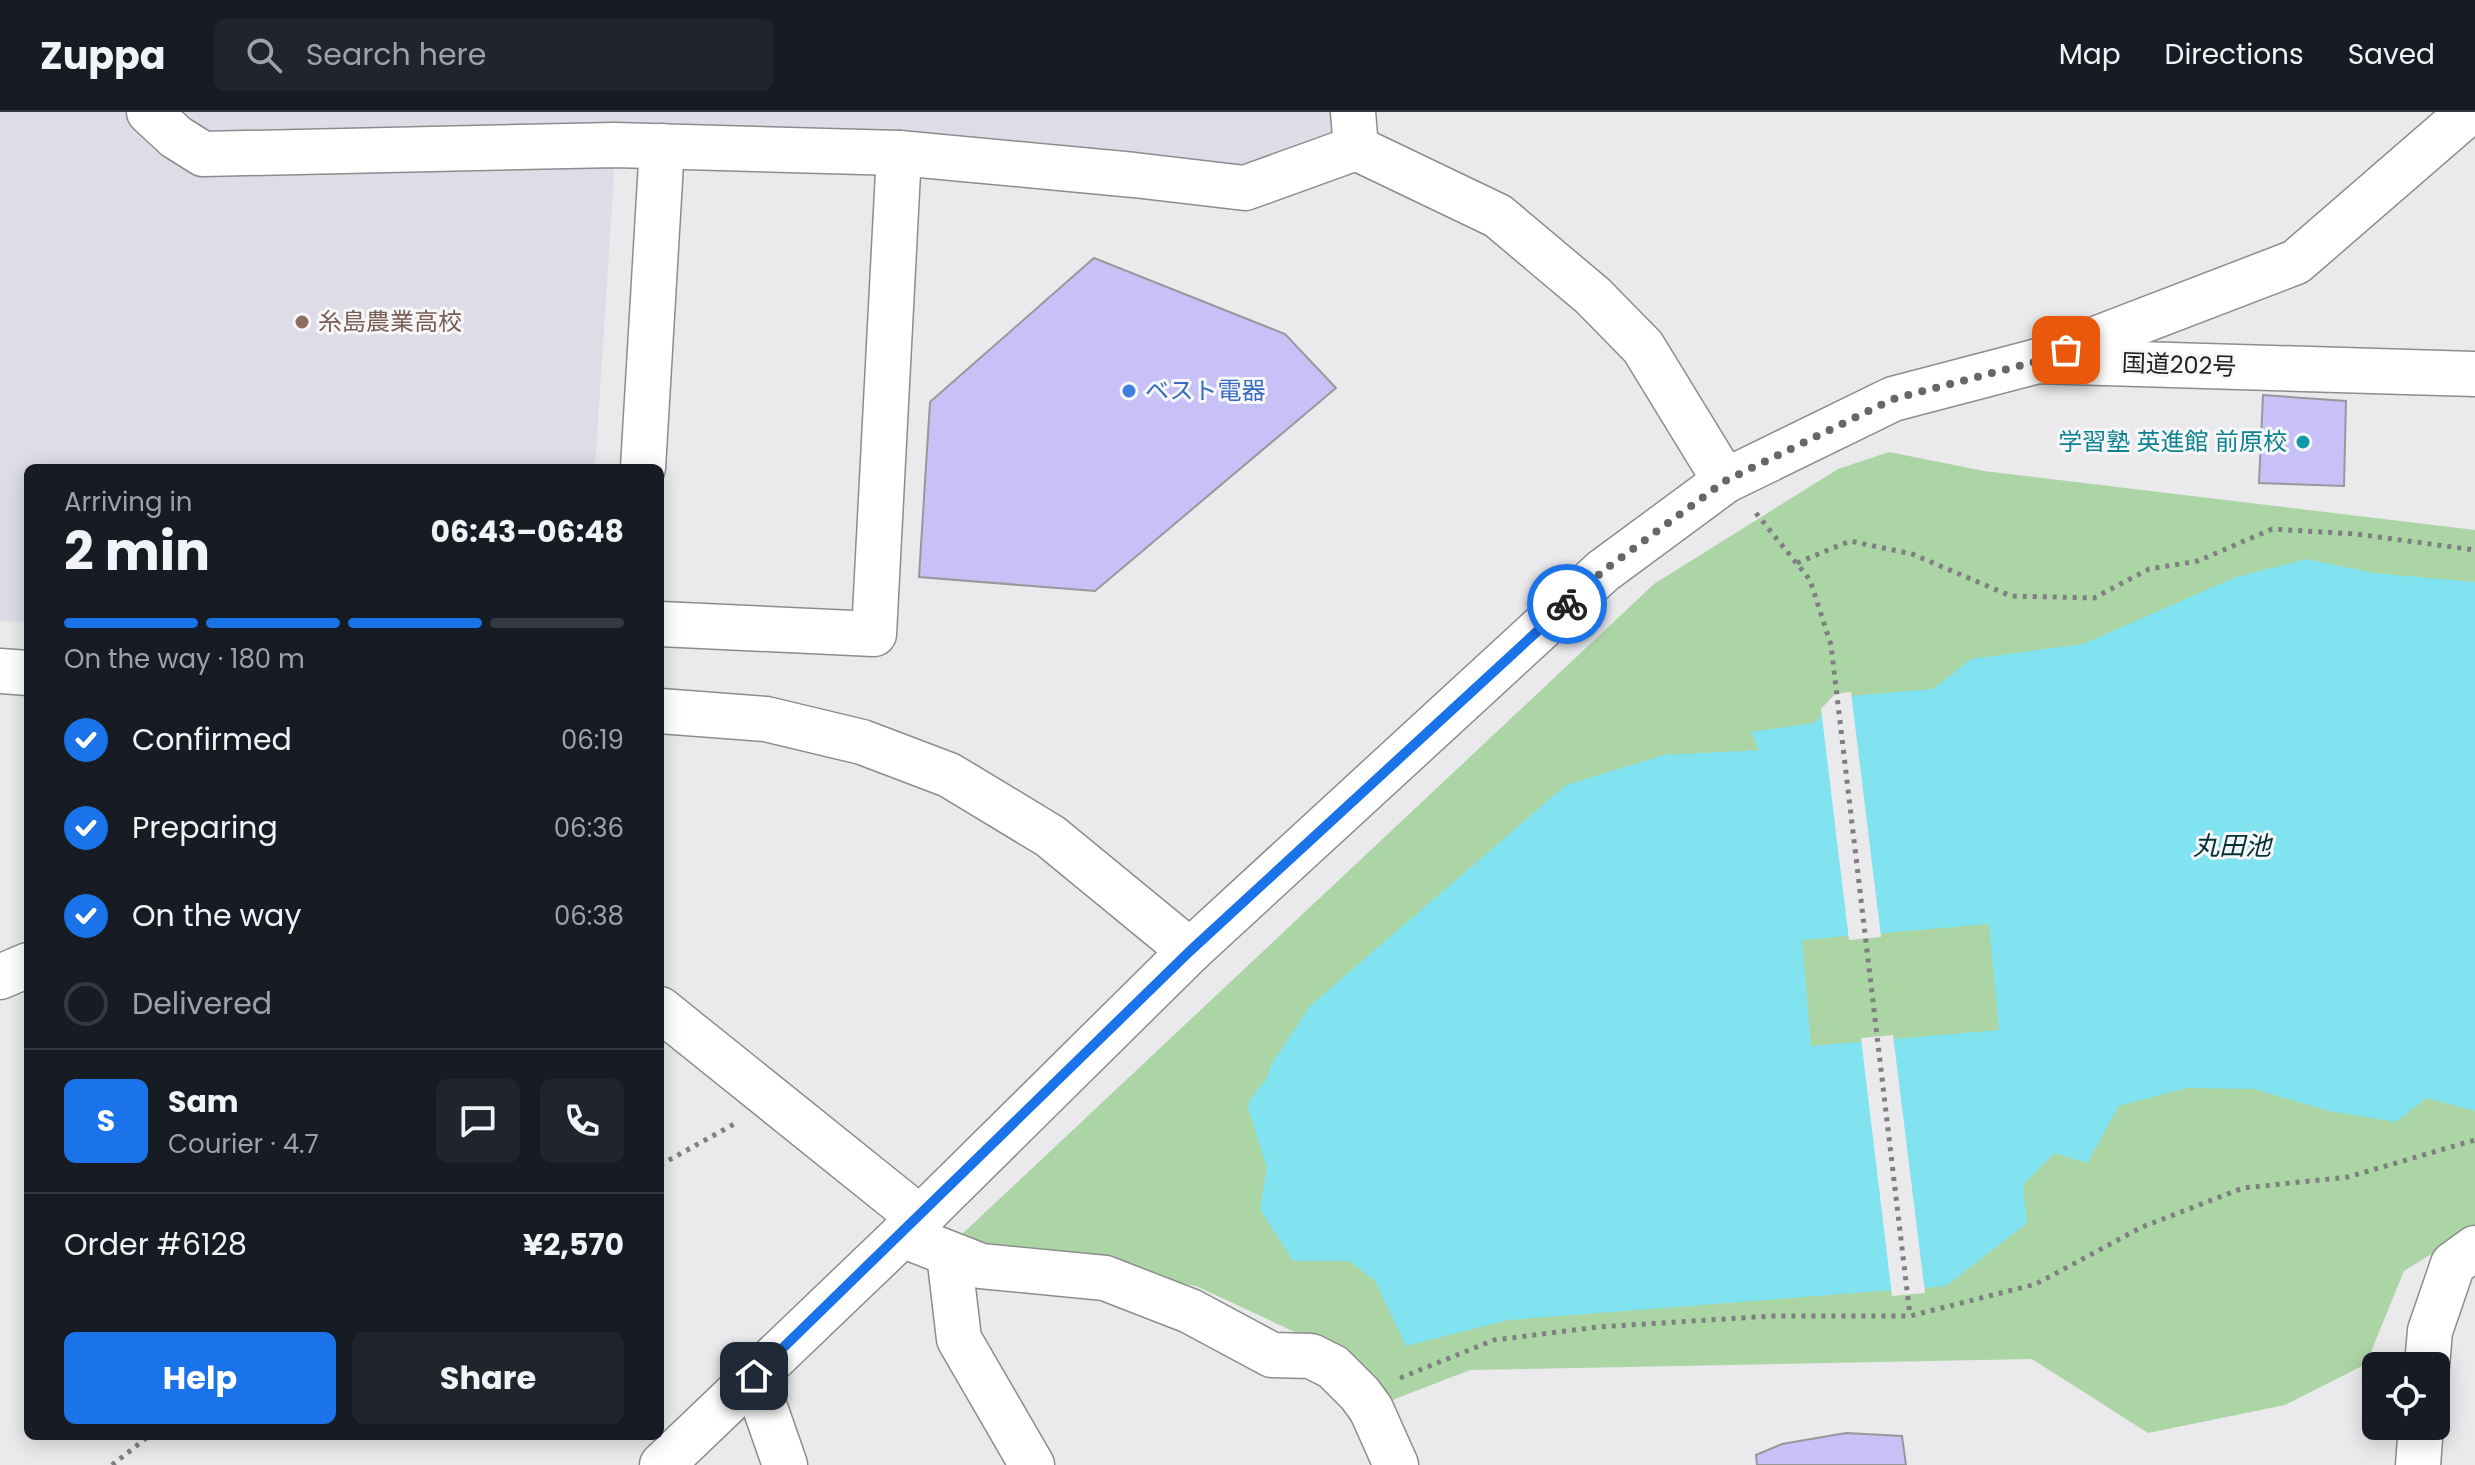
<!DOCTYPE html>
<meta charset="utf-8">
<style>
body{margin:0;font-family:Poppins,"Noto Sans JP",sans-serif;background:#20242c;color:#f1f3f6;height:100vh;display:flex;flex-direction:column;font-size:30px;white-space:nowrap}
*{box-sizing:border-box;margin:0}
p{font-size:26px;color:#9ea1a6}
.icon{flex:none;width:44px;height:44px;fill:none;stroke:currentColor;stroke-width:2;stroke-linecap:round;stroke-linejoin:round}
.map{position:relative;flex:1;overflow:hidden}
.sheet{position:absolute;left:24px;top:352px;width:640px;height:976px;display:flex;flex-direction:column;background:#171b24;border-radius:12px;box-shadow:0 4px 20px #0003}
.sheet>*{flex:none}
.fabs{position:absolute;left:2362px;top:1240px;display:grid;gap:16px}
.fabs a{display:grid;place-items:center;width:88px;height:88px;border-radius:12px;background:#171b24;box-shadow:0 4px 20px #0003;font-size:40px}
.pin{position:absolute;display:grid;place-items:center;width:68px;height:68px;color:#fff;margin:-34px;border-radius:16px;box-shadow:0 4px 12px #0006}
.courier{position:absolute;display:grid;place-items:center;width:80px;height:80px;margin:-40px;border:6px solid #1a73e8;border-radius:50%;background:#fff;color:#222;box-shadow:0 2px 10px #0007}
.headline em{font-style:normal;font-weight:700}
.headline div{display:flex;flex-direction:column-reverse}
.headline{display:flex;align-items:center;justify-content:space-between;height:136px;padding:0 40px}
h1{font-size:52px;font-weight:700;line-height:60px}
.bar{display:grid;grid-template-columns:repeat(4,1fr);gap:12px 8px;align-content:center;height:96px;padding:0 40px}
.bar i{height:10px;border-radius:6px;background:#363941}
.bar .on{background:#1a73e8}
.bar p{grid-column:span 4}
.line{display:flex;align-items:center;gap:20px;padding:0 40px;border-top:2px solid #363941}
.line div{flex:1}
.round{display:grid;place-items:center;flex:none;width:84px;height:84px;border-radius:12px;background:#20242c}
ol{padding:0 40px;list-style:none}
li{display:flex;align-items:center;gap:24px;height:88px}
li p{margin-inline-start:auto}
li .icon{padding:8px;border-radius:50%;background:#1a73e8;color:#fff;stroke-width:4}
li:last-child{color:#9ea1a6}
li i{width:44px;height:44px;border:4px solid #363941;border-radius:50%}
.button{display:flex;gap:16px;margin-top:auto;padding:16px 40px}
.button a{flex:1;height:92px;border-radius:12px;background:#1a73e8;color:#fff;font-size:32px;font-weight:700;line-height:92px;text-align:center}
.button a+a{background:#20242c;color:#f1f3f6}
header{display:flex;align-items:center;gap:48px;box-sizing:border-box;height:112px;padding:0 40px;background:#171b24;border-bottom:2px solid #363941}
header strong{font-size:38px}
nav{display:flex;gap:44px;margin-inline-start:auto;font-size:28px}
.search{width:560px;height:72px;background:#20242c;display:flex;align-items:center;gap:20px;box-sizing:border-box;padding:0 28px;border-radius:12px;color:#9ea1a6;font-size:30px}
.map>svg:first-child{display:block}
.built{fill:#dedde7}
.green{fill:#acd5a5}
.water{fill:#81e3f0;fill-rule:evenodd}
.pier{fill:#eae9ec}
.building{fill:#c7c1f7;stroke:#98989b;stroke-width:2}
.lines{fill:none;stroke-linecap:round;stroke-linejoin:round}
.minor-casing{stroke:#8c8c8e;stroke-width:47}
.major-casing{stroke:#8c8c8e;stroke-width:47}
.highway-casing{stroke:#8c8c8e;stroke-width:47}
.path{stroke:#7f7f81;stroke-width:5;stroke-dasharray:4 6;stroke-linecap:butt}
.minor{stroke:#fff;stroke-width:44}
.major{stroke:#fff;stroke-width:44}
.highway{stroke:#fff;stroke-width:44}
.done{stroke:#676769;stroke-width:8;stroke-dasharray:0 14.4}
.route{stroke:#1a73e8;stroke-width:10}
.education-dot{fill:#8d6e63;stroke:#f7f7fa;stroke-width:3}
.shop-dot{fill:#3f7fe0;stroke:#f7f7fa;stroke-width:3}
.culture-dot{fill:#0f9aa8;stroke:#f7f7fa;stroke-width:3}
.labels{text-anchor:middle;stroke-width:6;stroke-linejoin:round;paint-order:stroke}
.education-label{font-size:24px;fill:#785e54;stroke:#f7f7fa;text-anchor:start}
.street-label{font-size:24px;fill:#212122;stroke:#f7f7fa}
.shop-label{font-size:24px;fill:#366cbe;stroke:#f7f7fa;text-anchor:start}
.culture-label{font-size:24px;fill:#0d838f;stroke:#f7f7fa;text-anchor:end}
.water-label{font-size:26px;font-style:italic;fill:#003238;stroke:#f7f7fa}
</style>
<header>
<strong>Zuppa</strong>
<div class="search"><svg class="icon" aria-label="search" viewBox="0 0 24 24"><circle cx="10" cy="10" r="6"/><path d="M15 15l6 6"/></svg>Search here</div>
<nav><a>Map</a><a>Directions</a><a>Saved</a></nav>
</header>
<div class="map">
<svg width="2475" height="1353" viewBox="0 0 2475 1353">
<rect width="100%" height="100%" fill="#eae9ec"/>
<!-- built -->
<path class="built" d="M0,0H1333L1335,22L1249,62L610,18L614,64L595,356H28V510L0,509Z"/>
<!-- green -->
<path class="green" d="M1889,340L1984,359L2475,418V1115L2404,1159L2366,1252L2285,1293L2148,1321L2032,1247L1470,1258L1382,1292L1325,1234L1196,1174L1071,1152L960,1124L1654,472L1838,357Z"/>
<!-- water -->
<path class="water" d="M2306,447L2374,461L2475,470V999L2426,986L2396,1010L2329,999L2254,977L2187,976L2119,994L2087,1051L2054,1041L2023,1073L2027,1111L1946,1174L1509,1208L1406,1234L1375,1169L1349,1149H1293L1260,1097L1267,1056L1247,992L1267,966L1271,953L1310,894L1566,673L1664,643L1759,638L1751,620L1814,611L1837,585L1933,577L1971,547L2083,532L2236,465ZM1989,812L1999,918L1811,934L1802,828Z"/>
<!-- pier -->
<g class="pier">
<path d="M1851,580L1881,825L1849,828L1821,597L1835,582Z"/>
<path d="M1893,923L1925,1181L1892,1184L1861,926Z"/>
</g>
<!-- building -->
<g class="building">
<path d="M1094,146L1285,222L1336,276L1095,479L919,465L930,290Z"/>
<path d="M2263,283L2346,289L2344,374L2259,371Z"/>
<path d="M1846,1321L1902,1324L1906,1353H1757L1756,1343L1782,1332Z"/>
</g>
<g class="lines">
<defs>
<g id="minor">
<path d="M149,0L176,25L203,42L615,33L899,41L1134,63L1245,76L1356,36L1498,104L1593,184L1643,235L1725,369"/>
<path d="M1353,0L1356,36"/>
<path d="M2038,249L2296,150L2469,0"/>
<path d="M643,356L662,34"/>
<path d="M660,512L874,522L899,41"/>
<path d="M0,865L28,853"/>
<path d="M660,897L920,1106"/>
<path d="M902,1123L981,1154L1105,1166L1190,1199L1272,1243L1311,1244L1333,1255L1360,1282L1371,1297L1396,1353"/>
<path d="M949,1142L959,1227L1032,1353"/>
<path d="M2427,1254L2430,1219L2453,1152L2475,1136"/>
<path d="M754,1264L785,1353"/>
<path d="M2418,1353L2421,1314"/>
</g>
<g id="major">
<path d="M0,559L28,561"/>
<path d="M660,599L766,607L862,630L949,663L1050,724L1190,839"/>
</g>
<path id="highway" d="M662,1353L920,1106L1190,839L1603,459L1725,369L1893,287L2038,249L2475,262"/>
</defs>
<!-- minor casing -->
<use href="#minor" class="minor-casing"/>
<!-- major casing -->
<use href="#major" class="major-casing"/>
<!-- highway casing -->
<use href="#highway" class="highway-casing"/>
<!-- path -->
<g class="path">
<path d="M1756,401L1810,468L1831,533L1910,1204"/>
<path d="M1797,451L1850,429L1912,442L2011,484L2094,486L2149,457L2198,449L2272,417L2356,422L2475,438"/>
<path d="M660,1053L736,1011"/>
<path d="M1400,1266L1494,1228L1598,1215L1772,1204H1910L2036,1172L2142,1115L2243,1076L2348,1065L2475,1028"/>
<path d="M112,1353L149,1324"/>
</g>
<!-- minor -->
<use href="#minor" class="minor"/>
<!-- major -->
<use href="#major" class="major"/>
<!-- highway -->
<use href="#highway" class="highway"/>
</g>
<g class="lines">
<!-- done -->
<path class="done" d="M1567,492L1603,459L1725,369L1893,287L2038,249L2066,238"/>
<!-- route -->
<path class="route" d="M754,1264L1190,839L1567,492"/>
</g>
<!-- markers -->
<circle class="education-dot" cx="302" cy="210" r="8"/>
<circle class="shop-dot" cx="1129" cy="279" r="8"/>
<circle class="culture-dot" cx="2303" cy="330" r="8"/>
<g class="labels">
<!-- education labels -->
<g class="education-label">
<text x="318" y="218">糸島農業高校</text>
</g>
<!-- street labels -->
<g class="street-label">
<text transform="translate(2179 253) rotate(2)" y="8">国道202号</text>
</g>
<!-- shop labels -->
<g class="shop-label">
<text x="1145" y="287">ベスト電器</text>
</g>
<!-- culture labels -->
<g class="culture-label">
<text x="2287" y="338">学習塾 英進館 前原校</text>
</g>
<!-- water labels -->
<g class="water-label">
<text x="2232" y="743">丸田池</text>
</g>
</g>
</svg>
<div class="fabs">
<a><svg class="icon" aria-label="locate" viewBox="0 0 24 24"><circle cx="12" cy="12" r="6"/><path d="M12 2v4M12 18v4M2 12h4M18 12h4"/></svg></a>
</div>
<div class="pin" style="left:2066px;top:238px;background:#ea580c"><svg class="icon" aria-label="bag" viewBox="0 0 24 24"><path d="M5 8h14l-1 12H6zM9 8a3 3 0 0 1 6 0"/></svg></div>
<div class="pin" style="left:754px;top:1264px;background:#1f2937"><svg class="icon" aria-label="home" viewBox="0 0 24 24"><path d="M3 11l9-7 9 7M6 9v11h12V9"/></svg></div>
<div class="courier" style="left:1567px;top:492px"><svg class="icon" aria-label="bike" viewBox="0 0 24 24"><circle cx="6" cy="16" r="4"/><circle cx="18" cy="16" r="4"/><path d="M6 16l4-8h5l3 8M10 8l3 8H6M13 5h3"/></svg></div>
<section class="sheet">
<div class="headline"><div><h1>2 min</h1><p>Arriving in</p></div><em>06:43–06:48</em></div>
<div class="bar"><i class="on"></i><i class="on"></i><i class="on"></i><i></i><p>On the way · 180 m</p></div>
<ol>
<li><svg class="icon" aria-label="check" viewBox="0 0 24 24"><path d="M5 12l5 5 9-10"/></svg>Confirmed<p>06:19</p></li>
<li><svg class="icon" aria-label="check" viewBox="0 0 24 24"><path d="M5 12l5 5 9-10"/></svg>Preparing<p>06:36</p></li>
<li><svg class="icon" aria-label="check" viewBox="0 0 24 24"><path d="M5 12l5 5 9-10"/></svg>On the way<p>06:38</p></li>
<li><i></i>Delivered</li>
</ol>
<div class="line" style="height:144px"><b class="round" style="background:#1a73e8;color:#fff">S</b><div><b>Sam</b><p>Courier · 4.7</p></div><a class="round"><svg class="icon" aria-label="chat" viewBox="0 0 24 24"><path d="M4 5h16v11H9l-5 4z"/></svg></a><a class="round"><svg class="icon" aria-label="phone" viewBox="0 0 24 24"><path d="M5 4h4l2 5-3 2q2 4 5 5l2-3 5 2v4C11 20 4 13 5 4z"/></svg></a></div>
<div class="line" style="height:104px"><div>Order #6128</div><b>¥2,570</b></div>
<div class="button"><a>Help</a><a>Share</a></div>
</section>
</div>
